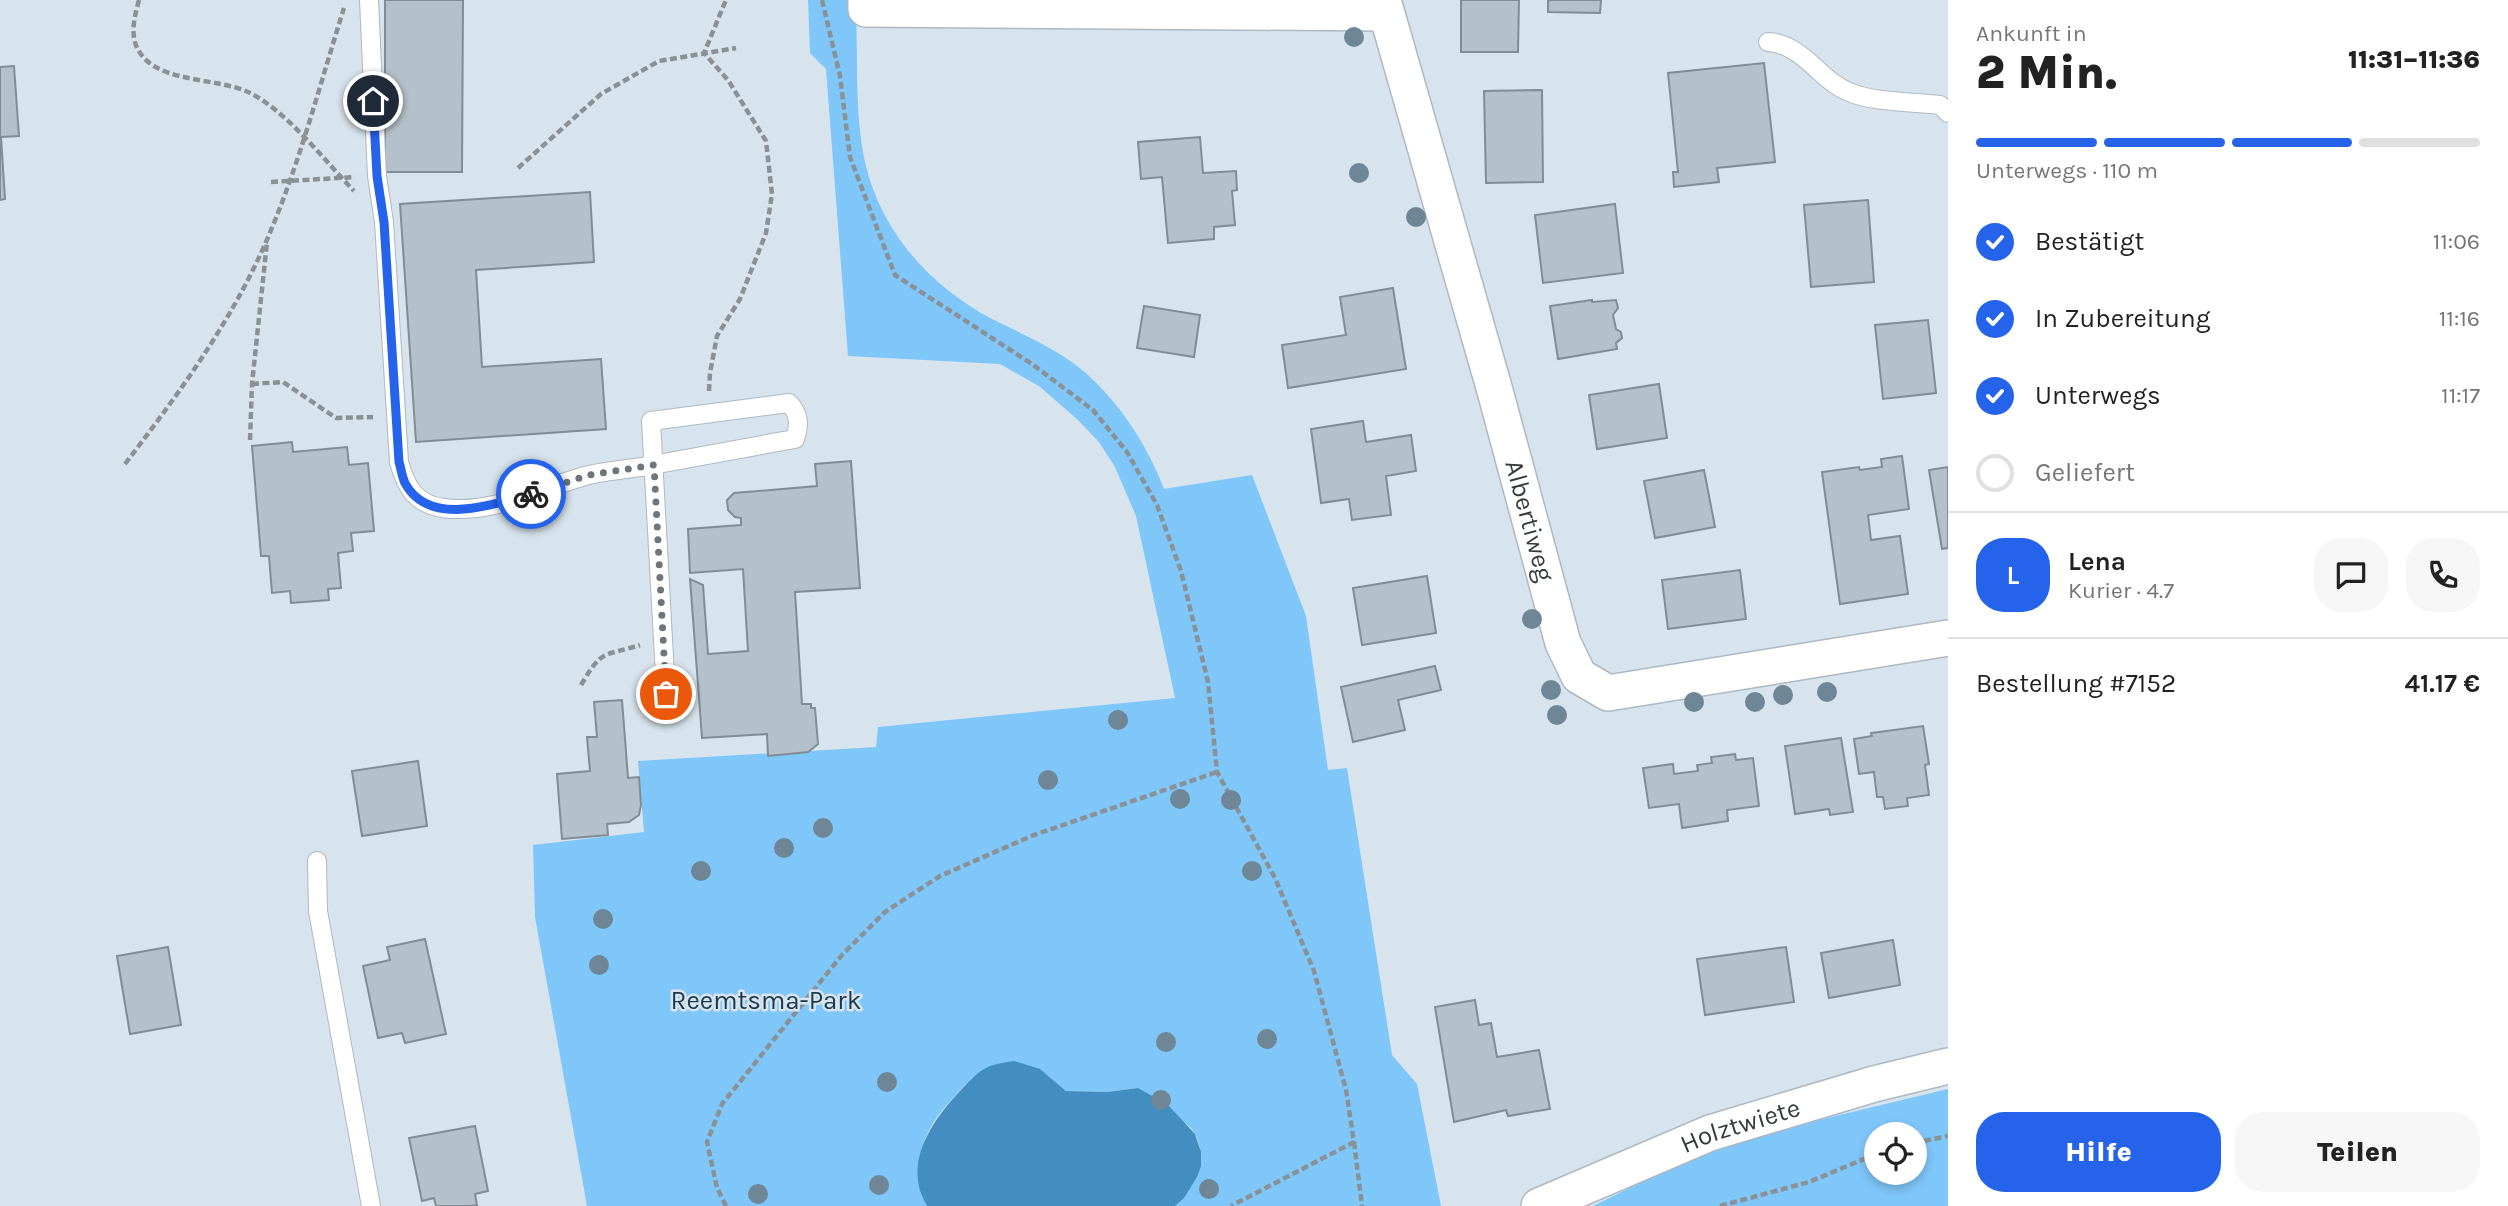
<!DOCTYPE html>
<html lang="de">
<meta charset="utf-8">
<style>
body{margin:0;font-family:Karla,sans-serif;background:#f6f6f6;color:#222;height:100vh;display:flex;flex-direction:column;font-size:26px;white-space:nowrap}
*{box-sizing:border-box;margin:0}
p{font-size:23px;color:#767676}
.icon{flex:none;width:38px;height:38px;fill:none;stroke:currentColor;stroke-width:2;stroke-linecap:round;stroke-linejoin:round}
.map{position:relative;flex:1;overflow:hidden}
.sheet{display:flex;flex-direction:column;background:#fff;width:560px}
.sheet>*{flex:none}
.controls{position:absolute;left:1864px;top:1122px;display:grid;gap:14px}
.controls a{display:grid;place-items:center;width:63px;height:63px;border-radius:50%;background:#fff;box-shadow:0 4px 10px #0003;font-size:35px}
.pin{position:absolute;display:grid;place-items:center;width:60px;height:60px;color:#fff;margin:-30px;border:4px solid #fff;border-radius:50%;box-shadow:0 2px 7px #0007}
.courier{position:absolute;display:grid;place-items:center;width:70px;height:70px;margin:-35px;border:5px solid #2563eb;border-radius:50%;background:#fff;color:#222;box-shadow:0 2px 9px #0007}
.head em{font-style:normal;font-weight:800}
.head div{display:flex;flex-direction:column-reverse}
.head{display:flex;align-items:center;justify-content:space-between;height:119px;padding:0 28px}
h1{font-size:46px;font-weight:800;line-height:52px}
.bar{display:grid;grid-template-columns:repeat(4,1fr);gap:10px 7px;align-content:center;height:84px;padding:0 28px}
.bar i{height:9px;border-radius:5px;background:#e0e0e0}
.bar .current{background:#2563eb}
.bar p{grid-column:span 4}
.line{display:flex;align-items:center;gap:18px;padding:0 28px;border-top:2px solid #e0e0e0}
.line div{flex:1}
.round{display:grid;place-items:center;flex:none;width:74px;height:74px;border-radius:28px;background:#f6f6f6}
ol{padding:0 28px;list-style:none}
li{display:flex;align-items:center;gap:21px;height:77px}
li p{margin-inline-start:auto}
li .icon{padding:7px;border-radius:50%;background:#2563eb;color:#fff;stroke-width:4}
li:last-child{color:#767676}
li i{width:38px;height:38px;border:4px solid #e0e0e0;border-radius:50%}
.button{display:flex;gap:14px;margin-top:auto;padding:14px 28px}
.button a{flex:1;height:80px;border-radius:28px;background:#2563eb;color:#fff;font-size:28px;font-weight:800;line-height:80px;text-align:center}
.button a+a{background:#f6f6f6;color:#222}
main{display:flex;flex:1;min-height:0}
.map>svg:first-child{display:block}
.green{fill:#7fc6f9;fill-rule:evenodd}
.water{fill:#438ec0}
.building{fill:#b5c1ca;stroke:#818c94;stroke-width:2}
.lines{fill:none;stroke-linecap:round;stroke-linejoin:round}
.service-casing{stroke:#adb9c2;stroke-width:20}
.minor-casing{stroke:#adb9c2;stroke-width:38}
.path{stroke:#899197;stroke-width:4.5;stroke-dasharray:7 3.5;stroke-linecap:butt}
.service{stroke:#fff;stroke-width:18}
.minor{stroke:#fff;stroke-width:35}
.tree{fill:#6e8696}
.done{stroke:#6e767b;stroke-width:7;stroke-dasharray:0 12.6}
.route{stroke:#2563eb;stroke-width:9}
.labels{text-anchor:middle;stroke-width:5;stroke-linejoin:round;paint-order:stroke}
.street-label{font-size:26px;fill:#353a3d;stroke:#d8e4ed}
.park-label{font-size:26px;fill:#18394f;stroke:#d8e4ed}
</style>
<main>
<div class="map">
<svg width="1948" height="1206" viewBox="0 0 1948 1206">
<rect width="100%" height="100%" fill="#d8e4ed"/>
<!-- green -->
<g class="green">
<path d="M808,0H855C860,63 851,129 873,189C894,246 939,291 992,319C1024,335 1061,350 1088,375C1122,406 1148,447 1164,489L1252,475L1306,616L1328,770L1347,768L1392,1055L1417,1084L1441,1206H1175C1188,1195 1197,1171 1200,1154C1201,1146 1196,1134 1191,1128L1138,1088L1107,1092L1066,1091L1040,1069L972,1078C942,1109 916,1133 920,1180C921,1190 921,1197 927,1206H587L535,917L533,845L644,832L638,761L876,747L878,727L1175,698L1136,516L1115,467L1099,442L1079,421L1039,386L1000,364L848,356L826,69L810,53Z"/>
<path d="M1948,1089V1206H1593L1719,1144ZM1876,1134H1914V1172H1876Z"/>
</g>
<!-- water -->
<path class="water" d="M1014,1061L1040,1069L1066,1091L1107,1092L1138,1088L1168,1105L1195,1134L1201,1152V1166L1197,1177L1184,1198L1175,1206H927C902,1164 931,1122 960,1091C969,1081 980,1069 993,1065C1000,1063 1007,1062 1014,1061Z"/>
<!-- building -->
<g class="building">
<path d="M385,0H463L462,172H385Z"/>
<path d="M1461,0H1519L1518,52H1461Z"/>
<path d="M1548,0H1601L1600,13L1548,12Z"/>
<path d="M1764,63L1775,162L1717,168L1719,182L1674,187L1673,172H1678L1668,73Z"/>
<path d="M14,66L19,136L1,137L5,199L0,200V67Z"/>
<path d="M1542,90L1543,182L1486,183L1484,91Z"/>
<path d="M1200,137L1203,173L1236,171L1237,190L1232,191L1235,225L1214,227V239L1168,243L1162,177L1141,179L1138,142Z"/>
<path d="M590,192L594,262L476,270L482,367L601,359L606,429L416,442L400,204Z"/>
<path d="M1868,200L1874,282L1811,287L1804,205Z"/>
<path d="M1615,204L1623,273L1543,283L1535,215Z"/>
<path d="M1393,288L1406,369L1288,388L1282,345L1346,335L1340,297Z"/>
<path d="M1592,300V302L1616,300L1618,308L1613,315L1616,329L1621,332L1622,338L1616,343L1617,349L1558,359L1550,306Z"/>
<path d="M1144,306L1200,315L1194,357L1137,348Z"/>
<path d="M1928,320L1936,393L1883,399L1875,325Z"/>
<path d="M1659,384L1667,438L1597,449L1589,395Z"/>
<path d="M1363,421L1366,442L1411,435L1416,471L1386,476L1391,515L1352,520L1349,499L1321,503L1311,429Z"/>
<path d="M292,442L293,452L347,447L349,465L368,463L374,531L351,533L353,551L338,553L341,588L328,589L329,600L291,603L290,591L272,593L269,556H261L252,446Z"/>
<path d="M1902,456L1909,509L1868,515L1871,540L1900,536L1908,594L1840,604L1822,472L1859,467L1860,470L1882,467L1881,459Z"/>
<path d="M851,461L860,588L795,592L802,704H811V708H815L818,744L808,752L768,756L767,734L702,738L690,579L703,585L708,654L748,651L743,569L690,573L688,529L741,525V518L735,517L728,510L727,500L734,493L817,486L815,464Z"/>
<path d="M1948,467V548L1942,549L1929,470Z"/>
<path d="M1704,470L1715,527L1655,538L1644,481Z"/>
<path d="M1740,570L1746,619L1668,629L1662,580Z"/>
<path d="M1427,576L1436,633L1362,645L1353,588Z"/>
<path d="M1435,666L1441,690L1398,700L1405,730L1353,742L1341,687Z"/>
<path d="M622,700L628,778L639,777L641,805L639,815L629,822L607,824L608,835L562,839L557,774L590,771L587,737H597L594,702Z"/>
<path d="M1923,726L1929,764L1925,765L1929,795L1907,798L1908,806L1885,809L1883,797H1877L1874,772L1859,774L1854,739L1872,736L1871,733Z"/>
<path d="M1841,738L1853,812L1830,815L1829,809L1795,814L1785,746Z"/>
<path d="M1735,754L1736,760L1753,758L1759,806L1727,810L1728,821L1682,828L1679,804L1649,808L1643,768L1673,764L1674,774L1698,771L1697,765L1712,763L1711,757Z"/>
<path d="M418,761L427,826L362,836L352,771Z"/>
<path d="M425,939L446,1034L405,1043L402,1033L378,1038L363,966L390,960L387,947Z"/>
<path d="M1893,940L1900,985L1829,998L1821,953Z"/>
<path d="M168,947L181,1025L130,1034L117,956Z"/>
<path d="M1786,947L1794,1002L1705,1015L1697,959Z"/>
<path d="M1475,1000L1479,1025L1491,1023L1497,1057L1539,1050L1550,1109L1508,1116L1506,1110L1454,1122L1435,1007Z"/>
<path d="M475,1126L488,1191L475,1194L477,1205L471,1206H436L434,1198L422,1201L409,1138Z"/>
</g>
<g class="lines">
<defs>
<g id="service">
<path d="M369,0L377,176L384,222L399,462C406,487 415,504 443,508C493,515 542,487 589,475C611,470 635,469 658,464C703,456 749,447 795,439C800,424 799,414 789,403L651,421L666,694"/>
<path d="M1768,42C1803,44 1819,80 1849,92C1871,102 1914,102 1940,105L1948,113"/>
<path d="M317,861L318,911L371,1206"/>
</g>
<g id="minor">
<path d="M866,0V9L1385,13"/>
<path id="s1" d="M1383,0L1495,391L1563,643L1579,676L1608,693L1948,638"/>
<path id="s2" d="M1539,1206L1710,1133L1874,1084L1948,1066"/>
</g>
</defs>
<!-- service casing -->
<use href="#service" class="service-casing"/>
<!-- minor casing -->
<use href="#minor" class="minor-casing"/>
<!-- path -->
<g class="path">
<path d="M139,0C133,22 128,43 146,60C169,82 220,79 248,92C286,110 325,161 354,191"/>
<path d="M822,0L840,76L850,157L895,275L1032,364L1093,410L1127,452L1157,505L1181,571L1208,682L1217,772L1275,878L1314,971L1346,1090L1354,1142L1231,1206"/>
<path d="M518,168L601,94L659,61L736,48"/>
<path d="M271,182L355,177"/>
<path d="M252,384L283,382L336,418L373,417"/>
<path d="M709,391L710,373L717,336L740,299L766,233L772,194L766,141L728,80L704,53L726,0"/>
<path d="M250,440L252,384L267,242"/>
<path d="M125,464C180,392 233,320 269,235C300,162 320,84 344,8"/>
<path d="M581,685C603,648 602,657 640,645"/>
<path d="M1354,1142L1362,1206"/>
<path d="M1914,1143L1948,1136"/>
<path d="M726,1206L717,1188L707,1142L722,1104L842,955L885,912L940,876L1034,835L1217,772"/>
<path d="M1720,1206L1809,1182L1876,1154"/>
</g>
<!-- service -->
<use href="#service" class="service"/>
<!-- minor -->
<use href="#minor" class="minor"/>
</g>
<!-- trees -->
<g class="tree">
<circle cx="1354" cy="37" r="10"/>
<circle cx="1359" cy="173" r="10"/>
<circle cx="1416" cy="217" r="10"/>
<circle cx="1532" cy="619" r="10"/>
<circle cx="1551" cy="690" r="10"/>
<circle cx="1827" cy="692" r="10"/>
<circle cx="1783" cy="695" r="10"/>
<circle cx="1694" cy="702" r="10"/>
<circle cx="1755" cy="702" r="10"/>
<circle cx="1557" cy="715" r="10"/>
<circle cx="1118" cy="720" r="10"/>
<circle cx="1048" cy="780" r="10"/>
<circle cx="1180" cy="799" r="10"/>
<circle cx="1231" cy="800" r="10"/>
<circle cx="823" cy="828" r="10"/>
<circle cx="784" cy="848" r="10"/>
<circle cx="701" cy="871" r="10"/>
<circle cx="1252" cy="871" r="10"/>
<circle cx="603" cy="919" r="10"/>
<circle cx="599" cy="965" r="10"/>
<circle cx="1267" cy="1039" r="10"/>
<circle cx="1166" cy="1042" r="10"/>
<circle cx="887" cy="1082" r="10"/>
<circle cx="1161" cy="1100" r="10"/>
<circle cx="879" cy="1185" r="10"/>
<circle cx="1209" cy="1189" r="10"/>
<circle cx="758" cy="1194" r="10"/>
</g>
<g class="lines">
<!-- done -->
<path class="done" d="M531,494L589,475L654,465L666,694"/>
<!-- route -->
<path class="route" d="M373,101L377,176L384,222L399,462C401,468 402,477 405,483C429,528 494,504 531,494"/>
</g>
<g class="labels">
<!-- street labels -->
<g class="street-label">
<text dy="9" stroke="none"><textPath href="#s1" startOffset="541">Albertiweg</textPath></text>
<text dy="9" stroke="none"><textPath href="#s2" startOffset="217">Holztwiete</textPath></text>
</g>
<!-- park labels -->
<g class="park-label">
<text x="766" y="1009">Reemtsma-Park</text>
</g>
</g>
</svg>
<div class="controls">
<a><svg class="icon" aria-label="locate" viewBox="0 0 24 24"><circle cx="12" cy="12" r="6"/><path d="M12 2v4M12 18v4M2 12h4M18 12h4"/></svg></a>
</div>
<div class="pin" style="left:666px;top:694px;background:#ea580c"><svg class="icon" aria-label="bag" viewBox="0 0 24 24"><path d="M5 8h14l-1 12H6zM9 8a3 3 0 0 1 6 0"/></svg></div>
<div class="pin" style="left:373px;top:101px;background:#1f2937"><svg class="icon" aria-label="home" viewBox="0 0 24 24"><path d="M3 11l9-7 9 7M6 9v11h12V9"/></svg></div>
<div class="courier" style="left:531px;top:494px"><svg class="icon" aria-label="bike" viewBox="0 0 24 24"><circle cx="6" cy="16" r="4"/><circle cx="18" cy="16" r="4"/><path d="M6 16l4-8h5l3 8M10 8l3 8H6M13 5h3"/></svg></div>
</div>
<section class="sheet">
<div class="head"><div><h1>2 Min.</h1><p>Ankunft in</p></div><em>11:31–11:36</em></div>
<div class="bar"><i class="current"></i><i class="current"></i><i class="current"></i><i></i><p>Unterwegs · 110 m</p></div>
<ol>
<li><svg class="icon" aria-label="check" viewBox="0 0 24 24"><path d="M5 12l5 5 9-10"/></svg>Bestätigt<p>11:06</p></li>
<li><svg class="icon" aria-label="check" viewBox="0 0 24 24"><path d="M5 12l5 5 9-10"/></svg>In Zubereitung<p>11:16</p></li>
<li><svg class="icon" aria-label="check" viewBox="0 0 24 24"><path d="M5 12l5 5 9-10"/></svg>Unterwegs<p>11:17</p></li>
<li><i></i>Geliefert</li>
</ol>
<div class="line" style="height:126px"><b class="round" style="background:#2563eb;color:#fff">L</b><div><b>Lena</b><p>Kurier · 4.7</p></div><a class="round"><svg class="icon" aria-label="chat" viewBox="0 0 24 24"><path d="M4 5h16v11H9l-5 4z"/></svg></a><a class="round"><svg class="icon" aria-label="phone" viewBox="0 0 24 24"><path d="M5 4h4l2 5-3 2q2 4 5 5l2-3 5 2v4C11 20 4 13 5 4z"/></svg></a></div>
<div class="line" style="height:91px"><div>Bestellung #7152</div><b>41.17 €</b></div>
<div class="button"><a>Hilfe</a><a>Teilen</a></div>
</section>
</main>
